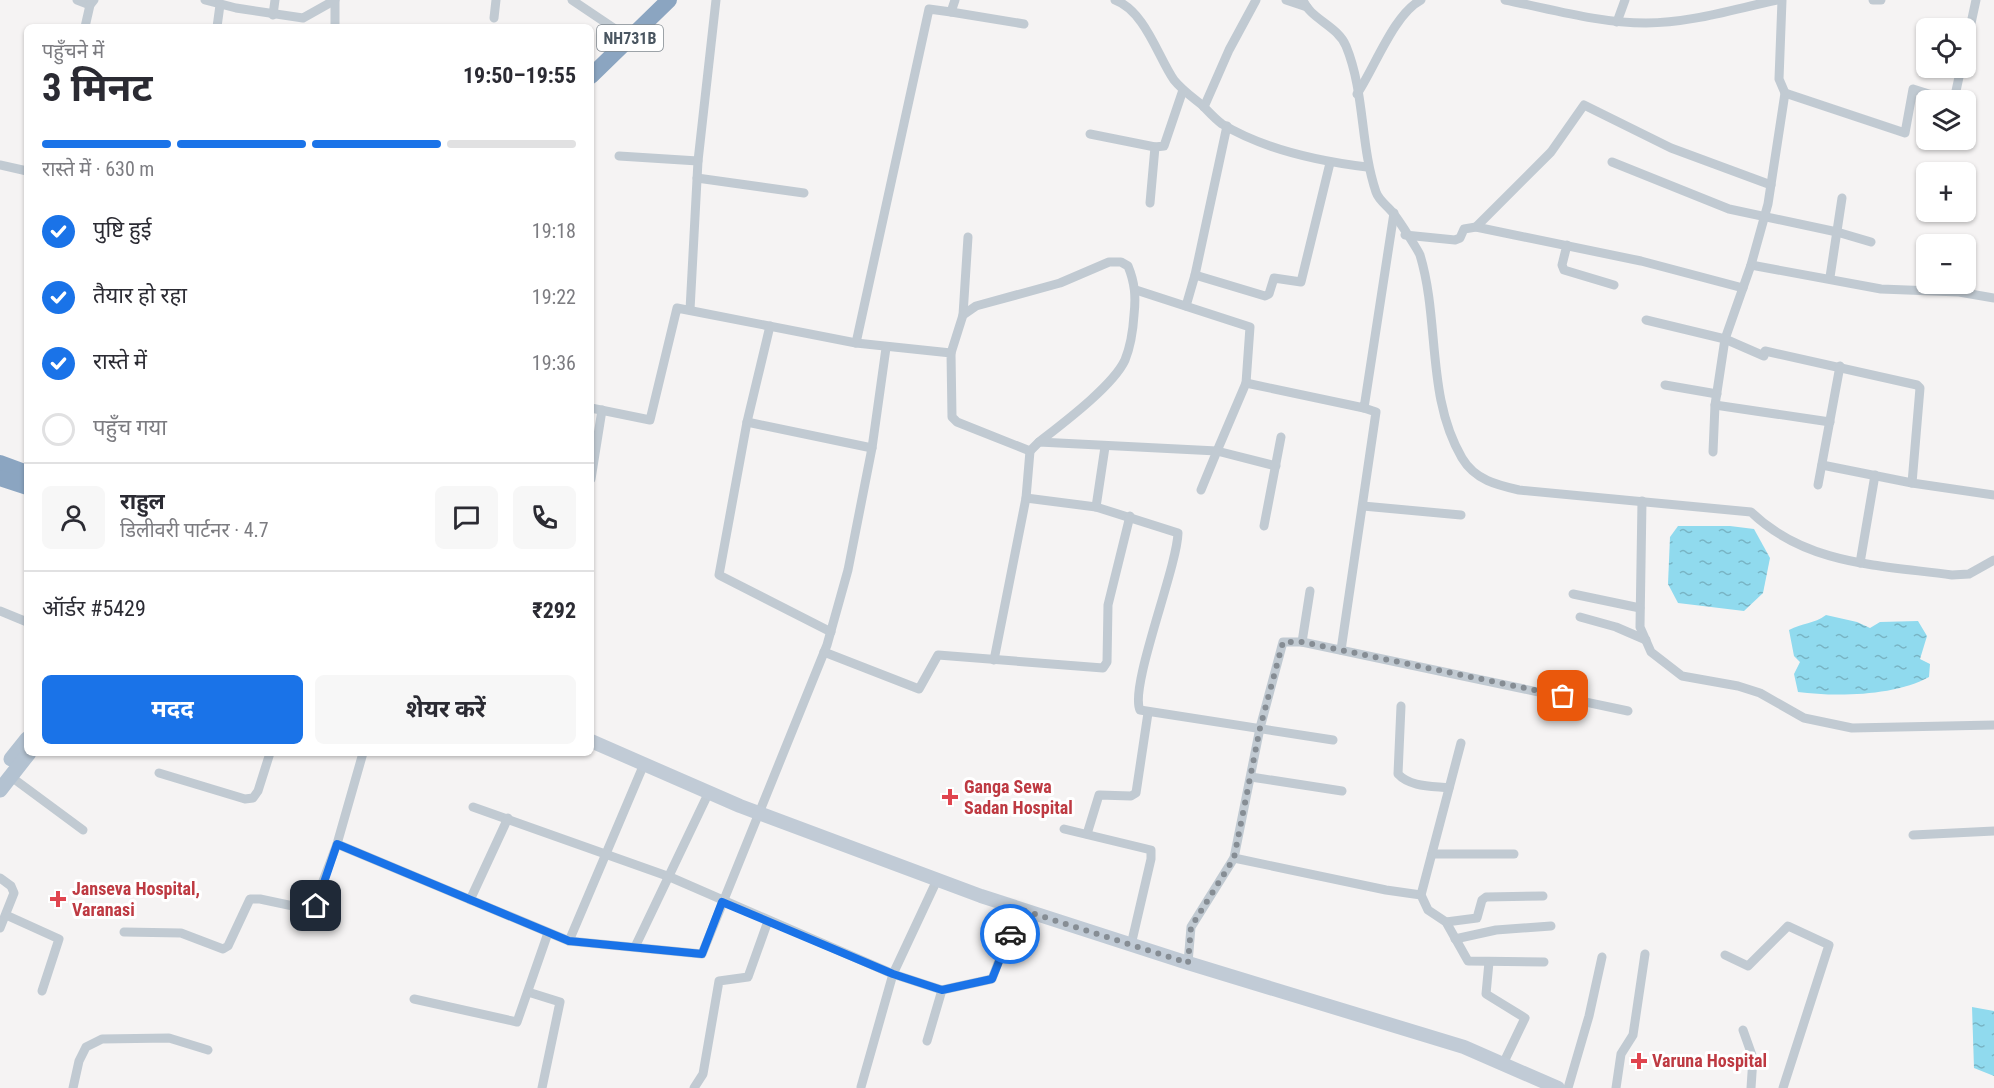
<!DOCTYPE html>
<html lang="hi">
<meta charset="utf-8">
<style>
body{margin:0;font-family:"Roboto Condensed","Noto Sans Devanagari",sans-serif;background:#f7f7f7;color:#2b2b33;height:100vh;display:flex;flex-direction:column;font-size:22px;white-space:nowrap}
*{box-sizing:border-box;margin:0}
p{font-size:20px;color:#7c7c81}
.icon{flex:none;width:33px;height:33px;fill:none;stroke:currentColor;stroke-width:2;stroke-linecap:round;stroke-linejoin:round}
.map{position:relative;flex:1;overflow:hidden}
.details{position:absolute;left:24px;top:24px;width:570px;height:732px;display:flex;flex-direction:column;background:#fff;border-radius:9px;box-shadow:0 2px 4px #0004}
.details>*{flex:none}
.buttons{position:absolute;left:1916px;top:18px;display:grid;gap:12px}
.buttons a{display:grid;place-items:center;width:60px;height:60px;border-radius:9px;background:#fff;box-shadow:0 2px 4px #0004;font-size:30px}
.pin{position:absolute;display:grid;place-items:center;width:51px;height:51px;color:#fff;margin:-26px;border-radius:12px;box-shadow:0 3px 9px #0006}
.courier{position:absolute;display:grid;place-items:center;width:60px;height:60px;margin:-30px;border:4px solid #1a73e8;border-radius:50%;background:#fff;color:#222;box-shadow:0 2px 8px #0007}
.headline em{font-style:normal;font-weight:700}
.headline div{display:flex;flex-direction:column-reverse}
.headline{display:flex;align-items:center;justify-content:space-between;height:102px;padding:0 18px}
h1{font-size:39px;font-weight:700;line-height:45px}
.bar{display:grid;grid-template-columns:repeat(4,1fr);gap:9px 6px;align-content:center;height:72px;padding:0 18px}
.bar i{height:8px;border-radius:4px;background:#e1e1e2}
.bar .active{background:#1a73e8}
.bar p{grid-column:span 4}
.line{display:flex;align-items:center;gap:15px;padding:0 18px;border-top:2px solid #e1e1e2}
.line div{flex:1}
.round{display:grid;place-items:center;flex:none;width:63px;height:63px;border-radius:9px;background:#f7f7f7}
ol{padding:0 18px;list-style:none}
li{display:flex;align-items:center;gap:18px;height:66px}
li p{margin-inline-start:auto}
li .icon{padding:6px;border-radius:50%;background:#1a73e8;color:#fff;stroke-width:4}
li:last-child{color:#7c7c81}
li i{width:33px;height:33px;border:3px solid #e1e1e2;border-radius:50%}
.button{display:flex;gap:12px;margin-top:auto;padding:12px 18px}
.button a{flex:1;height:69px;border-radius:9px;background:#1a73e8;color:#fff;font-size:24px;font-weight:700;line-height:69px;text-align:center}
.button a+a{background:#f7f7f7;color:#2b2b33}
.map>svg:first-child{display:block}
.water{fill:url(#water-ripples)}
.lines{fill:none;stroke-linecap:round;stroke-linejoin:round}
.street{stroke:#c1cad2;stroke-width:9}
.secondary{stroke:#c1cbd6;stroke-width:14}
.primary{stroke:#b3c2d1;stroke-width:15}
.highway{stroke:#8ba5c1;stroke-width:16}
.done{stroke:#868d94;stroke-width:6;stroke-dasharray:0 10.8}
.route{stroke:#1a73e8;stroke-width:8}
.health-dot{fill:#e0444e;stroke:#fff;stroke-width:2}
.labels{text-anchor:middle;stroke-width:6;stroke-linejoin:round;paint-order:stroke}
.shield{fill:#fff;stroke:#808990;stroke-width:1.5}
.shield-label{font-size:16px;font-weight:bold;fill:#4a5661}
.health-label{font-size:18px;font-weight:bold;fill:#be3a42;stroke:#fff;text-anchor:start}
</style>
<div class="map">
<svg width="1994" height="1088" viewBox="0 0 1994 1088">
<defs>
<pattern id="water-ripples" width="26" height="14" patternUnits="userSpaceOnUse" patternTransform="scale(1.5)"><rect width="26" height="14" fill="#90daee"/><path d="M2 4q2-2 4 0t4 0M15 11q2-2 4 0t4 0" fill="none" stroke="#78b4c4"/></pattern>
</defs>
<rect width="100%" height="100%" fill="#f5f3f3"/>
<!-- water -->
<g class="water">
<path d="M1678,526H1730L1754,529L1770,558L1763,593L1744,611L1678,603L1668,584L1670,537Z"/>
<path d="M1826,615L1857,622L1870,628L1880,622L1918,621L1927,636L1920,659L1930,664L1929,677C1895,696 1836,697 1798,692L1794,674L1800,662L1794,656L1789,630C1802,623 1814,624 1826,615Z"/>
<path d="M1972,1007L1994,1011V1076L1974,1068Z"/>
</g>
<g class="lines">
<!-- street -->
<g class="street">
<path d="M77,0L90,5"/>
<path d="M205,0L236,8L303,18L335,0"/>
<path d="M335,0V27"/>
<path d="M572,0L621,33"/>
<path d="M1115,0C1145,11 1158,57 1174,80C1182,90 1192,97 1202,105C1208,111 1215,119 1222,124C1265,150 1318,161 1367,167"/>
<path d="M1286,0L1307,7"/>
<path d="M1303,0C1310,19 1337,25 1346,46C1365,92 1360,145 1376,192C1379,201 1388,206 1393,213C1398,219 1418,250 1420,255C1440,321 1426,397 1462,458C1475,480 1497,485 1519,490L1751,512C1806,565 1879,565 1952,575L1969,574L1994,560"/>
<path d="M1505,0C1551,9 1599,23 1646,23C1690,23 1734,9 1777,0"/>
<path d="M1782,0L1779,79L1785,93"/>
<path d="M1873,0H1881"/>
<path d="M951,12L1024,24"/>
<path d="M273,15L275,0"/>
<path d="M494,18L496,0"/>
<path d="M1617,22L1625,0"/>
<path d="M85,27L90,5L94,0"/>
<path d="M217,27L220,5"/>
<path d="M1965,51L1976,0"/>
<path d="M1357,94C1375,67 1394,14 1421,0"/>
<path d="M1954,100L1961,68"/>
<path d="M1204,107L1229,50L1256,0"/>
<path d="M1090,134L1155,147L1164,146L1183,90"/>
<path d="M619,156L698,161"/>
<path d="M1612,162L1729,209L1837,232L1871,242"/>
<path d="M0,165L27,171"/>
<path d="M697,178L804,193"/>
<path d="M1150,203L1155,147"/>
<path d="M1476,227L1551,152L1584,105L1671,148L1771,185"/>
<path d="M1405,235L1455,240L1460,238L1464,229L1476,227L1641,261L1743,288"/>
<path d="M1567,245L1562,265L1564,270L1614,285"/>
<path d="M1751,265L1881,289L1959,292L1994,298"/>
<path d="M1195,275L1265,296L1269,294L1274,278L1301,282L1330,163"/>
<path d="M1830,277L1842,198"/>
<path d="M1136,290L1250,327L1246,383"/>
<path d="M1186,306L1195,275L1227,126"/>
<path d="M690,310L698,161L716,0"/>
<path d="M963,315L968,237"/>
<path d="M1646,320L1725,339L1764,356"/>
<path d="M770,326L747,422L719,575L831,632"/>
<path d="M856,343L929,9L951,12L955,0"/>
<path d="M1765,351L1917,385L1920,388L1912,483L1994,495"/>
<path d="M951,353L963,315L976,306L1060,283L1109,262H1121L1128,266C1135,283 1136,297 1134,315C1133,331 1131,345 1125,360C1113,386 1062,424 1039,442"/>
<path d="M1665,385L1717,394"/>
<path d="M1715,405L1830,422"/>
<path d="M591,408L650,420L677,308L856,343L951,353L952,417L957,422L1030,451L1039,442L1217,451L1246,383L1364,408L1394,213"/>
<path d="M747,422L872,448"/>
<path d="M1713,452L1715,405L1725,339L1751,265L1768,204L1785,93L1905,133L1913,89L1948,100"/>
<path d="M1822,465L1912,483"/>
<path d="M591,479L602,410"/>
<path d="M1818,485L1840,366"/>
<path d="M1201,490L1217,451L1276,466"/>
<path d="M1026,498L1096,507L1178,533C1177,568 1129,687 1140,710L1333,740"/>
<path d="M1642,501L1640,627L1651,652L1682,676L1738,686L1760,693L1804,718L1852,728L1994,725"/>
<path d="M1363,506L1461,515"/>
<path d="M1096,507L1105,447"/>
<path d="M1264,526L1281,437"/>
<path d="M1860,563L1875,475"/>
<path d="M1573,594L1640,608"/>
<path d="M0,611L27,622"/>
<path d="M1580,617L1616,627L1646,640"/>
<path d="M1302,642L1310,591"/>
<path d="M1341,650L1376,412L1364,408"/>
<path d="M824,652L919,689L938,655L1103,668L1107,662L1108,605L1130,516"/>
<path d="M994,660L1026,498L1030,451"/>
<path d="M1401,706L1398,774C1410,787 1432,786 1449,788"/>
<path d="M159,773L245,799L253,798L258,791L270,753"/>
<path d="M10,776L83,830"/>
<path d="M1251,777L1342,791"/>
<path d="M473,807L670,877L893,974L942,990L992,979L1019,908"/>
<path d="M1064,829L1151,850V859L1131,945"/>
<path d="M1087,834L1099,795L1131,796L1136,793L1148,713"/>
<path d="M1913,835L1994,831"/>
<path d="M337,844L569,941L702,954L827,645L848,570L872,448L886,348"/>
<path d="M1432,854H1514"/>
<path d="M1234,858L1386,890L1421,895L1428,910L1446,922L1468,961L1544,962"/>
<path d="M0,878L11,886L14,893L0,928"/>
<path d="M1421,895L1461,743"/>
<path d="M470,900L508,818"/>
<path d="M6,915L59,939L42,991"/>
<path d="M1446,922L1477,918L1482,900L1486,897L1543,896"/>
<path d="M124,932L181,933L223,949L228,946L250,899H260L312,910L337,844L363,753"/>
<path d="M1455,939L1496,930L1551,926"/>
<path d="M569,941L644,764"/>
<path d="M635,947L709,792"/>
<path d="M1725,955L1748,966L1788,926L1829,945L1783,1088"/>
<path d="M1489,962L1486,994L1525,1018L1503,1064"/>
<path d="M1188,963L1191,927L1234,858L1260,728L1283,642H1302L1628,711"/>
<path d="M528,992L560,1002L542,1088"/>
<path d="M414,999L517,1022L548,933"/>
<path d="M1743,1030L1753,1058L1751,1088"/>
<path d="M927,1041L942,990"/>
<path d="M861,1087L893,974L937,880"/>
<path d="M73,1088L79,1061L86,1047L102,1039L169,1038L208,1050"/>
<path d="M694,1088L703,1074L719,981L748,977L768,921"/>
<path d="M1568,1088L1589,1016L1602,957"/>
<path d="M1616,1088L1621,1054L1633,1035L1645,954"/>
</g>
<!-- secondary -->
<path class="secondary" d="M591,741L740,806L981,896L1188,963L1464,1047L1558,1088"/>
<!-- primary -->
<g class="primary">
<path d="M11,759L27,739"/>
<path d="M0,790L29,753"/>
</g>
<!-- highway -->
<g class="highway">
<path d="M591,76L669,0"/>
<path d="M0,463L27,473"/>
<path d="M0,478L27,487"/>
</g>
</g>
<g class="lines">
<!-- done -->
<path class="done" d="M1010,934L1019,909L1188,963L1191,927L1234,858L1260,728L1283,642H1302L1563,696"/>
<!-- route -->
<path class="route" d="M316,906L337,844L569,941L702,954L722,902L893,974L942,990L992,979L1010,934"/>
</g>
<!-- markers -->
<g class="health-dot">
<path d="M947 788h6v6h6v6h-6v6h-6v-6h-6v-6h6z"/>
<path d="M55 890h6v6h6v6h-6v6h-6v-6h-6v-6h6z"/>
<path d="M1636 1052h6v6h6v6h-6v6h-6v-6h-6v-6h6z"/>
</g>
<g class="labels">
<!-- shield labels -->
<rect class="shield" x="597" y="25" width="66" height="26" rx="4.5"/>
<g class="shield-label">
<text x="630" y="44">NH731B</text>
</g>
<!-- health labels -->
<g class="health-label">
<text x="964" y="793">Ganga Sewa<tspan x="964" dy="21">Sadan Hospital</tspan></text>
<text x="72" y="895">Janseva Hospital,<tspan x="72" dy="21">Varanasi</tspan></text>
<text x="1652" y="1067">Varuna Hospital</text>
</g>
</g>
</svg>
<div class="buttons">
<a><svg class="icon" aria-label="locate" viewBox="0 0 24 24"><circle cx="12" cy="12" r="6"/><path d="M12 2v4M12 18v4M2 12h4M18 12h4"/></svg></a>
<a><svg class="icon" aria-label="layers" viewBox="0 0 24 24"><path d="M12 4l9 5-9 5-9-5zM3 14l9 5 9-5"/></svg></a>
<a>+</a>
<a>−</a>
</div>
<div class="pin" style="left:1563px;top:696px;background:#ea580c"><svg class="icon" aria-label="bag" viewBox="0 0 24 24"><path d="M5 8h14l-1 12H6zM9 8a3 3 0 0 1 6 0"/></svg></div>
<div class="pin" style="left:316px;top:906px;background:#1f2937"><svg class="icon" aria-label="home" viewBox="0 0 24 24"><path d="M3 11l9-7 9 7M6 9v11h12V9"/></svg></div>
<div class="courier" style="left:1010px;top:934px"><svg class="icon" aria-label="car" viewBox="0 0 24 24"><path d="M5 17H2v-5l4-1 3-4h7l3 4 3 1v5h-3M9 17h6M6 11h13"/><circle cx="7" cy="17" r="2"/><circle cx="17" cy="17" r="2"/></svg></div>
<section class="details">
<div class="headline"><div><h1>3 मिनट</h1><p>पहुँचने में</p></div><em>19:50–19:55</em></div>
<div class="bar"><i class="active"></i><i class="active"></i><i class="active"></i><i></i><p>रास्ते में · 630 m</p></div>
<ol>
<li><svg class="icon" aria-label="check" viewBox="0 0 24 24"><path d="M5 12l5 5 9-10"/></svg>पुष्टि हुई<p>19:18</p></li>
<li><svg class="icon" aria-label="check" viewBox="0 0 24 24"><path d="M5 12l5 5 9-10"/></svg>तैयार हो रहा<p>19:22</p></li>
<li><svg class="icon" aria-label="check" viewBox="0 0 24 24"><path d="M5 12l5 5 9-10"/></svg>रास्ते में<p>19:36</p></li>
<li><i></i>पहुँच गया</li>
</ol>
<div class="line" style="height:108px"><a class="round"><svg class="icon" aria-label="person" viewBox="0 0 24 24"><circle cx="12" cy="8" r="4"/><path d="M4 21q1-7 8-7t8 7"/></svg></a><div><b>राहुल</b><p>डिलीवरी पार्टनर · 4.7</p></div><a class="round"><svg class="icon" aria-label="chat" viewBox="0 0 24 24"><path d="M4 5h16v11H9l-5 4z"/></svg></a><a class="round"><svg class="icon" aria-label="phone" viewBox="0 0 24 24"><path d="M5 4h4l2 5-3 2q2 4 5 5l2-3 5 2v4C11 20 4 13 5 4z"/></svg></a></div>
<div class="line" style="height:78px"><div>ऑर्डर #5429</div><b>₹292</b></div>
<div class="button"><a>मदद</a><a>शेयर करें</a></div>
</section>
</div>
